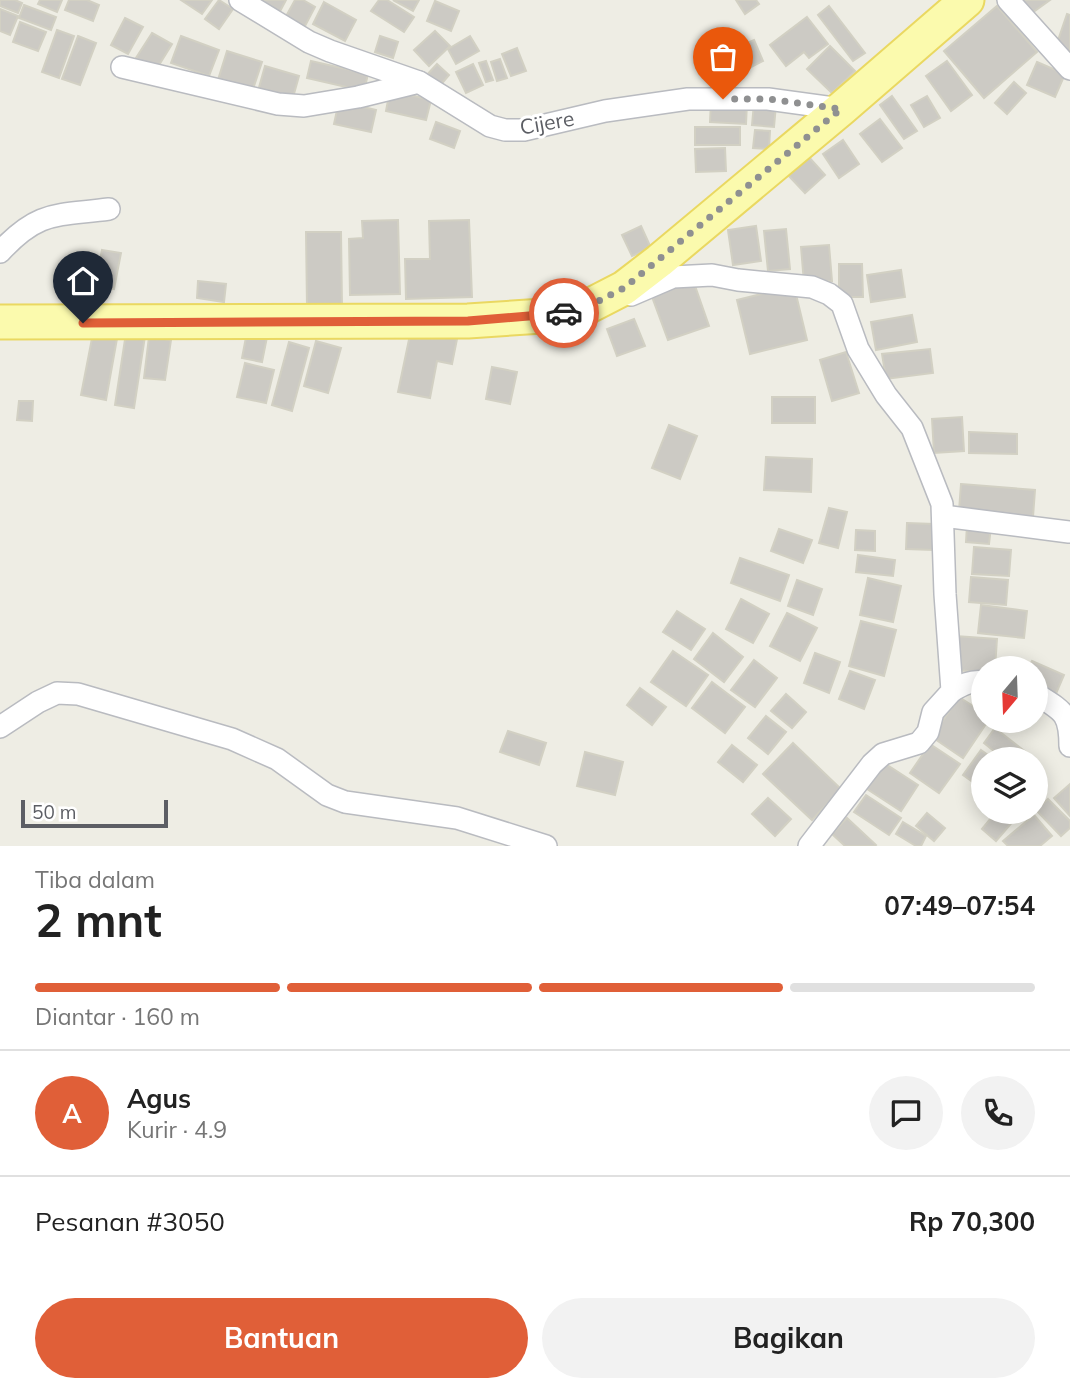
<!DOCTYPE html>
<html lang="id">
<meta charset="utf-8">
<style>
body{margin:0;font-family:Mulish,sans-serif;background:#f2f2f2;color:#222;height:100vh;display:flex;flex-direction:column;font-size:26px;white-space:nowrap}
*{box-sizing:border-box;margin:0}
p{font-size:23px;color:#767676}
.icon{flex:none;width:38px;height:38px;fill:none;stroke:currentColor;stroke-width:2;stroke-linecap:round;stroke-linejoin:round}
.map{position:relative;height:846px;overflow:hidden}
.panel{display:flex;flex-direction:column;background:#fff;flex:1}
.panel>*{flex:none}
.needle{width:46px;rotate:199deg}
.controls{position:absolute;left:971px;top:656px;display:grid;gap:14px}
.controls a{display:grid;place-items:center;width:77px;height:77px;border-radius:50%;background:#fff;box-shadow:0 4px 18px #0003;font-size:35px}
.scale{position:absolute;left:21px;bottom:18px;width:147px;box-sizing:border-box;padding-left:7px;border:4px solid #5c5e64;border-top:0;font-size:19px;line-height:24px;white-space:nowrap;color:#5c5e64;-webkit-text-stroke:5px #fff;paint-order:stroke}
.pin{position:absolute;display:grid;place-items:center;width:60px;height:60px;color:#fff;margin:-72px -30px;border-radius:50% 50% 50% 0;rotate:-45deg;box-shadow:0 0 7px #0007}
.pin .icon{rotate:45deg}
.courier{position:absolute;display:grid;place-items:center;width:70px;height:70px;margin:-35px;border:5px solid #e05f38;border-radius:50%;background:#fff;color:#222;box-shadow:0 2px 9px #0007}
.overview em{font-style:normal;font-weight:700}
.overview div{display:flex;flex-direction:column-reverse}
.overview{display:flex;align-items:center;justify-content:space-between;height:119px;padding:0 35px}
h1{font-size:46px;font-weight:700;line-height:52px}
.bar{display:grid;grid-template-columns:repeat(4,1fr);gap:10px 7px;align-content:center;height:84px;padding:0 35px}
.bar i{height:9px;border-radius:5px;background:#e0e0e0}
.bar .on{background:#e05f38}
.bar p{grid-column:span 4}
.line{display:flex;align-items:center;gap:18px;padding:0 35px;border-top:2px solid #e0e0e0}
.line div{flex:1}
.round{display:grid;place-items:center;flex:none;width:74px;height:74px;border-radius:37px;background:#f2f2f2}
.button{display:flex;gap:14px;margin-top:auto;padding:14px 35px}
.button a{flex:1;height:80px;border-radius:42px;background:#e05f38;color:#fff;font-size:28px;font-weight:700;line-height:80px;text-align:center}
.button a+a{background:#f2f2f2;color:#222}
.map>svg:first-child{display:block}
.building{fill:#cccac4;stroke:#d2d0c3;stroke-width:2}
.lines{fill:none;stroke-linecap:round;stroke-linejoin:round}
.street-casing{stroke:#b9bbc0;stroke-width:24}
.primary-casing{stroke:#ead861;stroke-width:37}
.street{stroke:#fff;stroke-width:21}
.primary{stroke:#fbfaad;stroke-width:33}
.done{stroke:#8f9091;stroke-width:7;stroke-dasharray:0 12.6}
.route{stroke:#e05f38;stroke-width:9}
.labels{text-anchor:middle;stroke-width:6;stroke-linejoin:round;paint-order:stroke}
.street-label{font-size:21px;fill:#5c5e64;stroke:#fff}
</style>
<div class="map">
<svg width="1070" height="846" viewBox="0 0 1070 846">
<rect width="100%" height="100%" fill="#eeede4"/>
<!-- building -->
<g class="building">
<path d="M0,0H15L22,3L18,13L0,6Z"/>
<path d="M40,0H62L57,12L38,4Z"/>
<path d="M69,0H87L99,5L93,21L65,10Z"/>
<path d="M181,0H212L202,14Z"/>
<path d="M219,0L233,9L219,29L205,19Z"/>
<path d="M251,0H286L277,17Z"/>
<path d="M295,0H303L315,7L304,28L285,18Z"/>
<path d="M379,0H387L414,17L404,32L371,11Z"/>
<path d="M393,0H419L413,11Z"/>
<path d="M736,0H756L759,4L745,14Z"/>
<path d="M1018,0H1050L1029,15Z"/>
<path d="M435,1L459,11L451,31L427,21Z"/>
<path d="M324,2L356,20L345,41L313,24Z"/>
<path d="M24,5L56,17L51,30L19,18Z"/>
<path d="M829,6L865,53L853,61L818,15Z"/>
<path d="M997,6L1037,52L984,98L944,51Z"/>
<path d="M0,9L18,16L10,35L0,31Z"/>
<path d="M1067,14L1070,15V54L1055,49Z"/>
<path d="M807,17L828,44L809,58L804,52L786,66L770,45Z"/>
<path d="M125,18L143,27L128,54L111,45Z"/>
<path d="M20,22L46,32L38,51L13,42Z"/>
<path d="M57,30L74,36L59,78L42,72Z"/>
<path d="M435,31L450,46L429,66L414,50Z"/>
<path d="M152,33L172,44L156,70L136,58Z"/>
<path d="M78,36L96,43L80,85L62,79Z"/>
<path d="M181,36L219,50L209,76L171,63Z"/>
<path d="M380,36L398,42L393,58L375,52Z"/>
<path d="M470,36L479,51L456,64L448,49Z"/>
<path d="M754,40L763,61L751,67L742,45Z"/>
<path d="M737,45L745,72L721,79L714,51Z"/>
<path d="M830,46L855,71L832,93L807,69Z"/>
<path d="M517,48L526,71L511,76L502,54Z"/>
<path d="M227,51L262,62L252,92L218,80Z"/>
<path d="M500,59L507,78L497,81L491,62Z"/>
<path d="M311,61L368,74L364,91L307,78Z"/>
<path d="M486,61L493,80L486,82L479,63Z"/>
<path d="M947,61L972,95L951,111L926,76Z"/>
<path d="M1037,62L1065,74L1055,97L1027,85Z"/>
<path d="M437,64L449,75L438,88L425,77Z"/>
<path d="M473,64L483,85L466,93L456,72Z"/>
<path d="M265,66L299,76L292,101L258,91Z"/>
<path d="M1014,82L1026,93L1007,114L995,103Z"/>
<path d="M390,90L431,100L426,120L386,111Z"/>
<path d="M892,96L917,131L904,139L880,105Z"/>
<path d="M927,96L940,118L924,127L911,105Z"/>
<path d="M339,101L376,110L371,132L334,124Z"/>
<path d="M711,101L747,103L746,124L710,122Z"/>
<path d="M754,103L776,105L774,127L752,125Z"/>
<path d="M880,119L902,148L882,162L860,134Z"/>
<path d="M436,122L460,131L454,148L430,139Z"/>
<rect x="695" y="127" width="45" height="18"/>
<path d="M755,130L770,131L769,149L753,148Z"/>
<path d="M843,140L859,164L839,178L823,154Z"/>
<path d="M725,148L726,171L696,172L695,149Z"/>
<path d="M807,155L825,175L805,193L787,174Z"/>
<path d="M398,220L400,294L350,295L349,239L363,238L362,221Z"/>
<path d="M469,220L472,297L406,299L405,259H430L429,221Z"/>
<path d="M641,226L651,248L632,256L622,235Z"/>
<path d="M756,226L761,261L733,265L728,230Z"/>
<path d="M786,229L790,269L768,271L764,231Z"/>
<path d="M306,232H341L342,307H307Z"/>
<path d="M829,245L832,281L804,283L801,247Z"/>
<path d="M102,250L121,253L114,289L95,285Z"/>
<path d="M839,264H862L863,297H839Z"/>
<path d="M901,270L905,297L871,302L867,275Z"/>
<path d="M693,280L709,326L668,340L651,294Z"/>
<path d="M198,281L226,284L224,302L197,298Z"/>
<path d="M794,286L807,340L750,354L737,300Z"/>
<path d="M912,315L917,342L876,350L871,322Z"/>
<path d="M634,319L645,346L617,356L607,329Z"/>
<path d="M94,328L118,333L106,400L81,395Z"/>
<path d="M411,330L457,339L452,364L437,361L430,398L398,392Z"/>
<path d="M247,332L267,337L262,362L242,358Z"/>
<path d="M126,333L145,336L134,408L115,405Z"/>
<path d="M149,337L171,340L165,380L144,378Z"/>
<path d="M316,341L341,348L328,393L304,386Z"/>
<path d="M289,342L309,348L292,411L272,405Z"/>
<path d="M930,349L933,373L886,379L882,354Z"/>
<path d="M846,352L859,393L832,401L820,360Z"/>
<path d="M245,363L274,370L266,403L237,397Z"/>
<path d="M492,367L517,372L510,404L486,399Z"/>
<rect x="772" y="397" width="43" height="26"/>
<path d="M19,401H33L32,421L17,420Z"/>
<path d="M962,417L964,451L934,453L932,419Z"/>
<path d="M669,425L697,436L680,479L652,468Z"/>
<path d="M969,432L1017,434V454L969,453Z"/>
<path d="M766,457L812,459L811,492L764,490Z"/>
<path d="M961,484L1035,490L1033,517L959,511Z"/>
<path d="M829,508L847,512L838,548L819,543Z"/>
<path d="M907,523L934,524L933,550L906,549Z"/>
<path d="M967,525L991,527L989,544L966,542Z"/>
<path d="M779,529L812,540L803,563L771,551Z"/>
<path d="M856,530L875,531V551L855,550Z"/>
<path d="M974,547L1011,550L1009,576L972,574Z"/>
<path d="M858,555L895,560L893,576L856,572Z"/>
<path d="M740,558L789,575L780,601L731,583Z"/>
<path d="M971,577L1008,580L1006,605L969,602Z"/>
<path d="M868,578L901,586L893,622L860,615Z"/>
<path d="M797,580L822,589L813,615L788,606Z"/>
<path d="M741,599L769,614L753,643L726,629Z"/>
<path d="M981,605L1027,611L1024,638L978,633Z"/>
<path d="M677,611L705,629L691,650L663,632Z"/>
<path d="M787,613L817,628L800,661L770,646Z"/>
<path d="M861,621L896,630L884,676L849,666Z"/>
<path d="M713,633L743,657L724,682L694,659Z"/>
<path d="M955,636L997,639L995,668H984V672L952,670Z"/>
<path d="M673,651L708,675L686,706L651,682Z"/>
<path d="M815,653L840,662L829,693L804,683Z"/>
<path d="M754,660L777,678L755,707L731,690Z"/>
<path d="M1032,661L1064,675L1055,696L1036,688V668H1028Z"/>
<path d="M850,671L875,680L864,709L839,699Z"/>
<path d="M712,682L745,707L725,733L692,708Z"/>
<path d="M640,688L666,707L652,725L627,705Z"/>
<path d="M786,694L806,712L792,728L771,711Z"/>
<path d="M959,697L984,713V721H988L963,758L932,737Z"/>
<path d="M766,716L786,732L768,754L748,738Z"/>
<path d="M995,728L1027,753L1021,760H1005L984,743Z"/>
<path d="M508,731L546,743L539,765L500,752Z"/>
<path d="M793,743L841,789L812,820L763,774Z"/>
<path d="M930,744L960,764L939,793L910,773Z"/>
<path d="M732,745L757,765L743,782L718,762Z"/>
<path d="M981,750L995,760H984V790L963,775Z"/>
<path d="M585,752L623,762L615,795L577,786Z"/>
<path d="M881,761L918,785L901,811L864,787Z"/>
<path d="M1070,784V816L1054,798Z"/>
<path d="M866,795L901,818L889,835L854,812Z"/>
<path d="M768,798L791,819L775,836L752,814Z"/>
<path d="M1048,799L1070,821V828L1061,836L1036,810Z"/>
<path d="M996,812H1005L1014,820L996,841L982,829Z"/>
<path d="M927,813L945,828L934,841L916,826Z"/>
<path d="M1034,815L1052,836L1040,846H1008L1003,841Z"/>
<path d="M847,818L876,845L875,846H845L832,834Z"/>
<path d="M903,822L926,836L921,846H916L896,834Z"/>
</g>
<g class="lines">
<defs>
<g id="street">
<path d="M240,0L309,42L330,51L419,82L490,126L505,130H524L605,111L688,99H768L841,109"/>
<path d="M1008,0L1070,69"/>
<path d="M122,67L278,104L304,106L358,97L419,82"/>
<path d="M0,252C39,210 56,216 109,209"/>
<path d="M631,295L673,277L712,275L738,280L812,287L829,294L842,304L858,349L886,395L912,428L942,504L945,594L952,691L933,712L928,732L919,743L883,754L872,764L809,846"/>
<path d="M943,516L1069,532"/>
<path d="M952,691C962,685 971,680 984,682"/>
<path d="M1036,694C1063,711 1070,713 1070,746"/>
<path d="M0,727L38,702L57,693L78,694L232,739L277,759L327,795L345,802L457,818L546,846"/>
</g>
<path id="primary" d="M0,322L468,321L558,315L589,306L624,288L659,261L841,109L967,0"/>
</defs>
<!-- street casing -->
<use href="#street" class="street-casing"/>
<!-- primary casing -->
<use href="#primary" class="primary-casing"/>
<!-- street -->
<use href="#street" class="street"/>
<!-- primary -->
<use href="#primary" class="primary"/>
</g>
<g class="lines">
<!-- done -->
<path class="done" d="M564,313L589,306L624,288L841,109L768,99H723"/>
<!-- route -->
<path class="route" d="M83,323L468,321L564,313"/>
</g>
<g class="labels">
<!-- street labels -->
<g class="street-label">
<text transform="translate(547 123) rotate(-10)" y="7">Cijere</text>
</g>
</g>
</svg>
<div class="controls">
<a><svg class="needle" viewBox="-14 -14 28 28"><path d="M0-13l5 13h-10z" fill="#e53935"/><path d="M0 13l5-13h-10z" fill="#767676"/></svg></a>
<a><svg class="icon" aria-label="layers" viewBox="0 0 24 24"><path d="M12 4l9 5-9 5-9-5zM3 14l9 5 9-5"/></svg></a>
</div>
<div class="scale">50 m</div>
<div class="pin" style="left:723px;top:99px;background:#ea580c"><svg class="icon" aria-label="bag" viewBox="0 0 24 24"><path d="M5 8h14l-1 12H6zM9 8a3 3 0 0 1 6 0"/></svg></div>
<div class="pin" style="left:83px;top:323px;background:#1f2937"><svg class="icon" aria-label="home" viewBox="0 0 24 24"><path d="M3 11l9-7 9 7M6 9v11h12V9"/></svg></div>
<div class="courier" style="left:564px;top:313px"><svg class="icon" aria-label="car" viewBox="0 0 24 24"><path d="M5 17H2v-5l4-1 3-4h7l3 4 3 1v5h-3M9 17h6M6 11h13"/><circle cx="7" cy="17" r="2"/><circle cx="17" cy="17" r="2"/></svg></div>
</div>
<section class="panel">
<div class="overview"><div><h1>2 mnt</h1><p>Tiba dalam</p></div><em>07:49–07:54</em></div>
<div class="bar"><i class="on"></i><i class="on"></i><i class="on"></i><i></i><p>Diantar · 160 m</p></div>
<div class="line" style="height:126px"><b class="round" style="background:#e05f38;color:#fff">A</b><div><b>Agus</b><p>Kurir · 4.9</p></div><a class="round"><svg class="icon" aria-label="chat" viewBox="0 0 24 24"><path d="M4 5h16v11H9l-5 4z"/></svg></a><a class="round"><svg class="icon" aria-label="phone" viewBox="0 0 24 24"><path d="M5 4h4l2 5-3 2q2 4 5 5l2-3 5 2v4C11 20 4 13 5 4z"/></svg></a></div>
<div class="line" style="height:91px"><div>Pesanan #3050</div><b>Rp 70,300</b></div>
<div class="button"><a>Bantuan</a><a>Bagikan</a></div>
</section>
